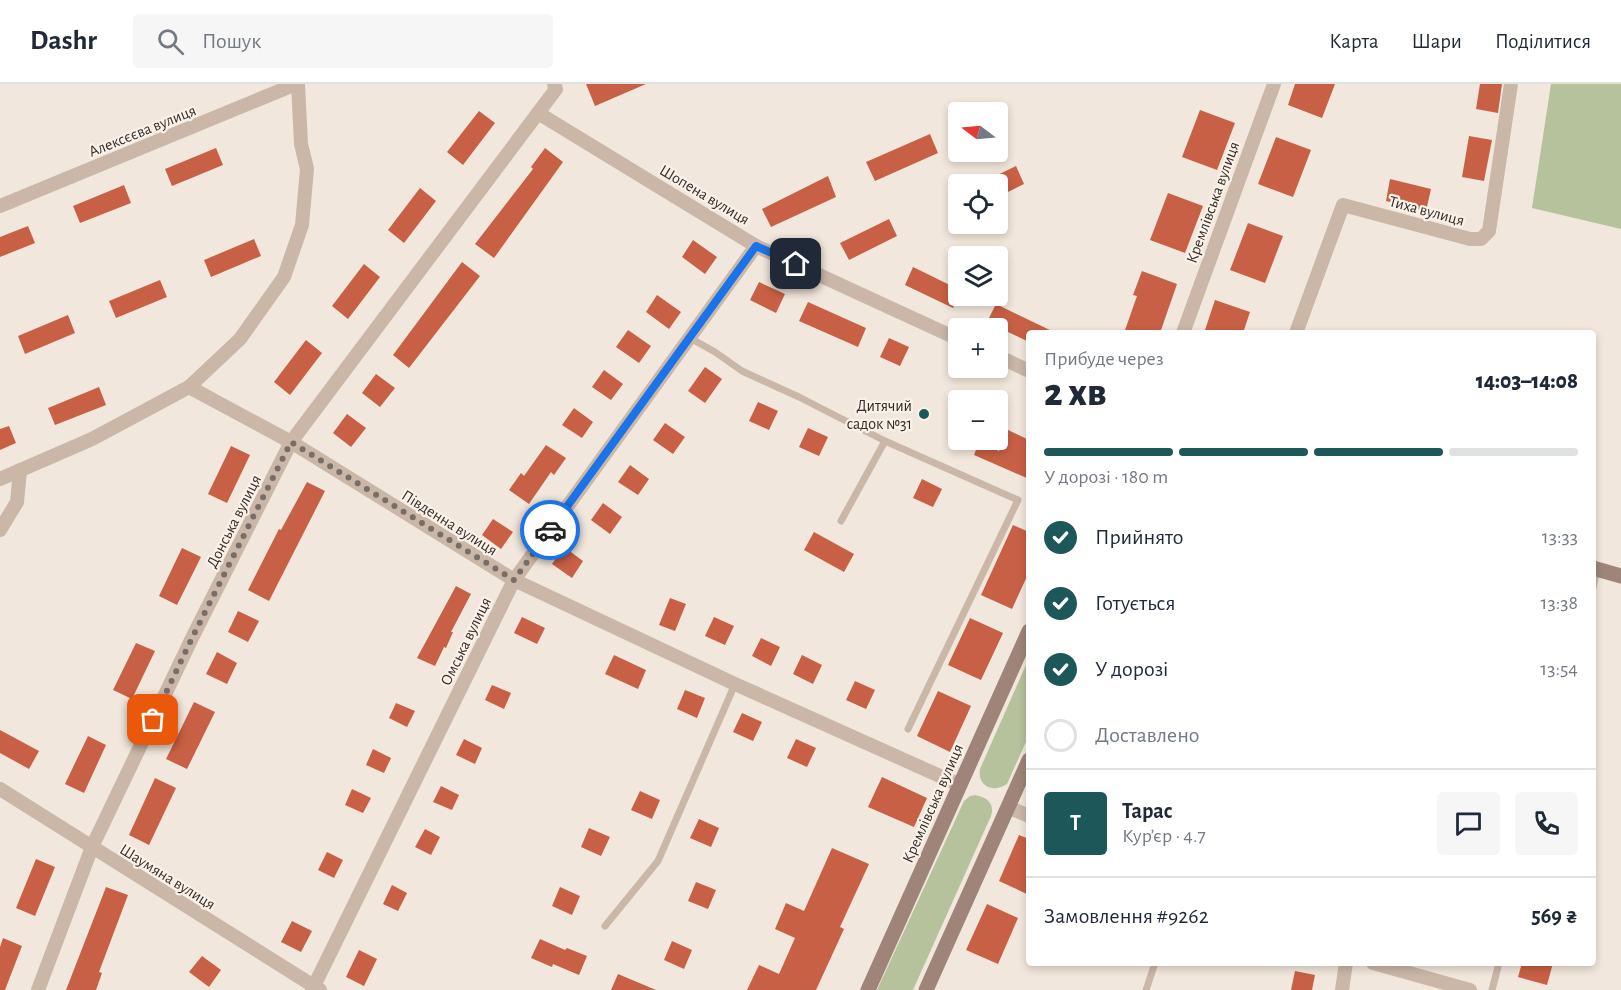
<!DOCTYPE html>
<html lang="uk">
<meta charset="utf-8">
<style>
body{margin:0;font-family:"Alegreya Sans",sans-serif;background:#f6f6f7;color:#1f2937;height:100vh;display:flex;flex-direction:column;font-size:22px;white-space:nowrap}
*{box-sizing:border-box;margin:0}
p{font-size:20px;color:#747a83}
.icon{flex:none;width:33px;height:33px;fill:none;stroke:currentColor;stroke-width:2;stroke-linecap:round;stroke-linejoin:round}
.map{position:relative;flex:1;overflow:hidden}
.panel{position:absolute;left:1026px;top:246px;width:570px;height:636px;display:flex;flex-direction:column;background:#fff;border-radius:6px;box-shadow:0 3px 9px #0003}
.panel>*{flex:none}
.needle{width:39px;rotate:286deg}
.controls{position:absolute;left:948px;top:18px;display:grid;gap:12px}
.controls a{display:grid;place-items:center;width:60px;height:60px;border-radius:6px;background:#fff;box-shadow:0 3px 9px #0003;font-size:30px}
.pin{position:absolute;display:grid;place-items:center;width:51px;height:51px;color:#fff;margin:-26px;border-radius:12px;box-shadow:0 3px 9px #0006}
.courier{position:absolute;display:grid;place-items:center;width:60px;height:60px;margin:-30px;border:4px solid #1a73e8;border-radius:50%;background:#fff;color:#222;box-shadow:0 2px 8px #0007}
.summary em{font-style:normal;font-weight:800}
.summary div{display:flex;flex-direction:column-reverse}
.summary{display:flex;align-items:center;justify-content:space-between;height:102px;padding:0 18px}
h1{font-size:39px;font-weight:800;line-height:45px}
.bar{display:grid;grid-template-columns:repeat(4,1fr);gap:9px 6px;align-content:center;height:72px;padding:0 18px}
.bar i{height:8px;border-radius:4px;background:#e0e1e3}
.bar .current{background:#1d575a}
.bar p{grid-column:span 4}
.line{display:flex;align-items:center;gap:15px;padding:0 18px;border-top:2px solid #e0e1e3}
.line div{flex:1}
.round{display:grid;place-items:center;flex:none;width:63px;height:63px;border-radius:6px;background:#f6f6f7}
ol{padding:0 18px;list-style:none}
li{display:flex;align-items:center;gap:18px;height:66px}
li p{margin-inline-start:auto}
li .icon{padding:6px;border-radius:50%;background:#1d575a;color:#fff;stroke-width:4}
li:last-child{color:#747a83}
li i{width:33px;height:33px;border:3px solid #e0e1e3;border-radius:50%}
header{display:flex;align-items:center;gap:36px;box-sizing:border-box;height:84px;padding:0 30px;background:#fff;border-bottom:2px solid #e0e1e3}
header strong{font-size:28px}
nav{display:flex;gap:33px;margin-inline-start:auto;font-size:21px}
.search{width:420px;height:54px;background:#f6f6f7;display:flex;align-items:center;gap:15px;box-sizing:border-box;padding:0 21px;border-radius:6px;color:#747a83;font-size:22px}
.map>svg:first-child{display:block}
.green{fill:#b6c29c}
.building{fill:#c86045}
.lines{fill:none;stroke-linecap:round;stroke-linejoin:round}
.lane{stroke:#cbb7a8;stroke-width:7}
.street{stroke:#cbb7a8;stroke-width:14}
.secondary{stroke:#9f8579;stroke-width:15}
.done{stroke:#786d67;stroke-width:6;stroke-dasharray:0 10.8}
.route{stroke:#1a73e8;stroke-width:8}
.poi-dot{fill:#1d575a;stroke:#faf1e8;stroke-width:2}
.labels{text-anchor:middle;stroke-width:4.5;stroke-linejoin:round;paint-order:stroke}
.street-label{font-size:16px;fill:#372c28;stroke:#faf1e8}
.poi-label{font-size:16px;fill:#372c28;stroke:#faf1e8;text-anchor:end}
</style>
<header>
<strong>Dashr</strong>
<div class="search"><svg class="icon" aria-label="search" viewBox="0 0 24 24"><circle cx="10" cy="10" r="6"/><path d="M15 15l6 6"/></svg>Пошук</div>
<nav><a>Карта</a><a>Шари</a><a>Поділитися</a></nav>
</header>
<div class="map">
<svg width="1621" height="906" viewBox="0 0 1621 906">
<rect width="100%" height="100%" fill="#f2e7dc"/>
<!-- green -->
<g class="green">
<path d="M1551,0H1621V145L1532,124Z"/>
<path d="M1029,574V651L1007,700C994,709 977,703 980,685Z"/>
<path d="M975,711C987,713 995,720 991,732L913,906H877L964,717L970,712Z"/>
</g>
<!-- building -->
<g class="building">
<path d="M586,0H646L595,22Z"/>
<path d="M1295,0H1335L1322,34L1288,21Z"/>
<path d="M1480,0H1502L1498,29L1476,25Z"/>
<path d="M1200,26L1235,39L1217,86L1182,73Z"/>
<path d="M479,27L495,39L463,81L447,68Z"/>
<path d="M930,50L938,69L875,97L866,78Z"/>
<path d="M1469,52L1492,56L1484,97L1462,93Z"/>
<path d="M1276,53L1311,66L1293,113L1258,100Z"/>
<path d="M216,64L223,81L172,102L165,85Z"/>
<path d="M545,64L563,78L494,174L475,160L533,85L531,83Z"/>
<path d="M1016,82L1024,100L998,113V100H979Z"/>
<path d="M828,92L836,113L771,143L762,125Z"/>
<path d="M1390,95L1431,105L1426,127L1386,117Z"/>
<path d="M124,101L131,119L80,139L73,122Z"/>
<path d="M420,104L436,117L404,159L388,146Z"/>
<path d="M1168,109L1203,122L1185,169L1150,156Z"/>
<path d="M889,135L897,152L849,176L840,159Z"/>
<path d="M1248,139L1283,152L1265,199L1230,186Z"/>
<path d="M28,142L35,159L0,173V153Z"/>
<path d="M254,155L261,172L211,193L204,176Z"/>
<path d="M693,156L717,173L705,190L682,173Z"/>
<path d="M462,178L480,192L409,284L393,271Z"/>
<path d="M364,180L380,193L348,235L332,222Z"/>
<path d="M913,183L958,205V213L953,224L905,201Z"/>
<path d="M1142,187L1177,200L1160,249H1124L1137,212L1133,211Z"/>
<path d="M160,196L167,213L116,234L109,217Z"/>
<path d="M759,198L785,210L776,229L750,216Z"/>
<path d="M657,211L681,228L669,245L646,228Z"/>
<path d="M1215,216L1250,228L1243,249H1204Z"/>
<path d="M808,218L866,244L858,263L799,237Z"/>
<path d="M996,220L1056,249H1029V258L987,238Z"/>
<path d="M68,231L75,249L25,270L18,252Z"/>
<path d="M628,246L651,262L639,279L616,263Z"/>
<path d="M889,254L909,263L900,282L880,273Z"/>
<path d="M306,256L322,269L290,311L274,298Z"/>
<path d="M705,283L722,295L705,319L688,307Z"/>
<path d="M604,286L623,300L611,316L592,303Z"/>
<path d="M376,290L395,304L380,323L362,309Z"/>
<path d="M99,303L106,321L55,341L48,324Z"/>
<path d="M758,318L778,327L769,346L749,337Z"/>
<path d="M574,324L593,338L582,354L562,341Z"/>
<path d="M347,330L366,344L351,363L333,349Z"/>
<path d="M665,339L685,353L673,370L653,356Z"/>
<path d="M9,342L16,359L0,366V345Z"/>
<path d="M808,344L828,353L819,372L799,363Z"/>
<path d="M1008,346L1029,356V395L974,371L979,358L999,367Z"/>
<path d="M546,361L566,374L554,391L551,388L529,420L509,406L521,389L524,392Z"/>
<path d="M231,362L250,371L227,419L208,410Z"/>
<path d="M630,381L649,395L638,411L618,398Z"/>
<path d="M922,395L942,405L933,423L913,414Z"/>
<path d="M307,398L325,407L269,517L248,506L279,445L281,446Z"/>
<path d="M603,419L622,433L610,450L591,436Z"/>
<path d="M493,435L513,448L501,465L482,451Z"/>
<path d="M1013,441L1029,448V488L1012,525L981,511Z"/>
<path d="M814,448L854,470L844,488L804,466Z"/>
<path d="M564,463L583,477L572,494L552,480Z"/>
<path d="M182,464L201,473L177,521L159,512Z"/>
<path d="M456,502L471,510L451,548H453L446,564L444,563L435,582L417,574Z"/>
<path d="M670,514L686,520L675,547L659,541Z"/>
<path d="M238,527L259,537L248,558L228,548Z"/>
<path d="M522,533L545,544L537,560L514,549Z"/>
<path d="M714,533L734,542L725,561L705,552Z"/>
<path d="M970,534L1003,549L981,596L948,581Z"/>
<path d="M761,554L780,563L771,582L752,572Z"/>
<path d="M136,559L155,567L132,615L113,606Z"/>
<path d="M217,568L237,579L227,600L206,590Z"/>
<path d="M614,571L646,586L638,605L605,590Z"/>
<path d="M802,571L822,581L813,600L793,590Z"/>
<path d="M855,597L875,606L866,625L846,616Z"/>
<path d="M492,601L511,609L504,625L485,616Z"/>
<path d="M685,606L705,614L697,634L677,625Z"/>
<path d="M938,607L971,622L950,668L917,652Z"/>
<path d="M194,618L215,628L187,685L166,675Z"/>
<path d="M396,619L415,627L407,643L389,634Z"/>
<path d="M742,629L762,638L753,657L733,648Z"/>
<path d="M0,646L39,667L29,685L0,669Z"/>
<path d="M88,652L106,661L84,709L65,700Z"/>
<path d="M464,655L482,664L475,680L456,671Z"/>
<path d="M796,655L816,664L807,683L787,674Z"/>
<path d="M373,665L391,674L384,689L366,681Z"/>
<path d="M882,693L927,714L914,743L868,723Z"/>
<path d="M155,694L176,704L149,761L129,751Z"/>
<path d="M441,702L459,711L452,726L433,718Z"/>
<path d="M352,705L371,714L363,729L345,721Z"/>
<path d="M640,707L660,716L652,735L631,726Z"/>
<path d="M699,735L719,744L711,763L690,754Z"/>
<path d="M589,744L610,753L601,772L581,763Z"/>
<path d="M425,745L440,753L431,771L415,763Z"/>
<path d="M1019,751L1029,755V811L999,797Z"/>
<path d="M832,764L869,780L840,843L844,845L816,906H747L759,881L779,890L795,854L775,845L786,819L804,827Z"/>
<path d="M327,768L343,776L334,794L318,786Z"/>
<path d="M36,775L55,783L35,832L16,824Z"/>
<path d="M696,798L716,806L708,825L688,817Z"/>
<path d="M392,801L407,809L398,827L383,820Z"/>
<path d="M106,803L128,811L99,888L102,889L96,906H66Z"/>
<path d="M560,803L580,812L572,831L552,822Z"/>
<path d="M987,820L1018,834L998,880L966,866Z"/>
<path d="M292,837L312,847L301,868L281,858Z"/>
<path d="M3,854L22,862L5,906H0V863Z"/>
<path d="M540,855L565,866L567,864L587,872L579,891L553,880L552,883L531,874Z"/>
<path d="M672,857L692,866L684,885L664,876Z"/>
<path d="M359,866L377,875L364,902L346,893Z"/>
<path d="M202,872L221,886L209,903L189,888Z"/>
<path d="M1522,879H1553L1547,901L1518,893Z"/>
<path d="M1295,887L1315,891L1312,906H1291Z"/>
<path d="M618,890L656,906H611Z"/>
</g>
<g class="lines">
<!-- lane -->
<g class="lane">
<path d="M690,254L715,268L742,287L799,313L885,357L1018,416L908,645"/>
<path d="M841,437L885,357"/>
<path d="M1593,504L1597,486"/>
<path d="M605,842L658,777L735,600"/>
<path d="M1146,906L1155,879"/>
<path d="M1492,906L1499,879"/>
</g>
<!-- street -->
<g class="street">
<path d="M538,29L756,162L958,255"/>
<path d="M0,122L296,0"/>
<path d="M1183,249L1274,0"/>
<path d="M1296,249L1343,121L1470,155H1481L1489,147L1511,0"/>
<path d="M998,272L1029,287"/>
<path d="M189,303L291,358L514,496L735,600L960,701"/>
<path d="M0,395L92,355L189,303L240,255L284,193L302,141L307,85L301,60L298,0"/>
<path d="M0,446L17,418L20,386"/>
<path d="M0,705L320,906"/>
<path d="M1008,723L1029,732"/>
<path d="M1373,879L1470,906"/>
<path d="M38,906L92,763L193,552L291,358L538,29L556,5L554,0"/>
<path d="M312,906L514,496L756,162"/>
<path d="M1342,906L1346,879"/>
</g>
<!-- secondary -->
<g class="secondary">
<path d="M1593,484L1621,492"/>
<path d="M868,906L1029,547"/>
<path d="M926,906L1029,676"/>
</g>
</g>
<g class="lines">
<!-- done -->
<path class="done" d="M153,636L193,552L291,358L514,496L550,446"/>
<!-- route -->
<path class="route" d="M550,446L756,162L796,180"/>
</g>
<!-- markers -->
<circle class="poi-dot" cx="924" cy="330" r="6"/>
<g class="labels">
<!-- street labels -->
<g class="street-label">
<text transform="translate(142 46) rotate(-22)" y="6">Алексєєва вулиця</text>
<text transform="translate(705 110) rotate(31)" y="6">Шопена вулиця</text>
<text transform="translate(1212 118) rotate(-70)" y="6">Кремлівська вулиця</text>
<text transform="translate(1427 126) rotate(15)" y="6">Тиха вулиця</text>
<text transform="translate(233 437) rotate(-63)" y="6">Донська вулиця</text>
<text transform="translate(450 438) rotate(32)" y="6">Південна вулиця</text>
<text transform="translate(465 557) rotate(-64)" y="6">Омська вулиця</text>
<text transform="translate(932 719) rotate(-66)" y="6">Кремлівська вулиця</text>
<text transform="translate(168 792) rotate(32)" y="6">Шаумяна вулиця</text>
</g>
<!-- poi labels -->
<g class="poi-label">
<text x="912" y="327">Дитячий<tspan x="912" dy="18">садок №31</tspan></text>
</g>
</g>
</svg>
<div class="controls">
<a><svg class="needle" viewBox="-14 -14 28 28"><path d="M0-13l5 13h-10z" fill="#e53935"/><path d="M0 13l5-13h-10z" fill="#747a83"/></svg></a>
<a><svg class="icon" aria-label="locate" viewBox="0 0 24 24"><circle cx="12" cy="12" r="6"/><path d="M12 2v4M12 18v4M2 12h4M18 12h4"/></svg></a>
<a><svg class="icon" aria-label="layers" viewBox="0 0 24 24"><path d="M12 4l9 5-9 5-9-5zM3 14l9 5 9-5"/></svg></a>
<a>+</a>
<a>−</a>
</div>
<div class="pin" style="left:153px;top:636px;background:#ea580c"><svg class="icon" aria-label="bag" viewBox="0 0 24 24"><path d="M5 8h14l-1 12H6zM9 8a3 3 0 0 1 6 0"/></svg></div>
<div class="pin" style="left:796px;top:180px;background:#1f2937"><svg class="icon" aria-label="home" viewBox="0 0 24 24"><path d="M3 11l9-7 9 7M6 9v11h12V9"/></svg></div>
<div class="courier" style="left:550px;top:446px"><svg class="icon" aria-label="car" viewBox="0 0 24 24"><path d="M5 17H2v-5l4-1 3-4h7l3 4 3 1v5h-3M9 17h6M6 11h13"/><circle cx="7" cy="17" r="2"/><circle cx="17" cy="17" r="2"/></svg></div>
<section class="panel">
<div class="summary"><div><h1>2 хв</h1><p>Прибуде через</p></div><em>14:03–14:08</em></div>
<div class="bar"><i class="current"></i><i class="current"></i><i class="current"></i><i></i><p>У дорозі · 180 m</p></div>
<ol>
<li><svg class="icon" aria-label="check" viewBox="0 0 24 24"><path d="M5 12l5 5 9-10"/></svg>Прийнято<p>13:33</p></li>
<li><svg class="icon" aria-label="check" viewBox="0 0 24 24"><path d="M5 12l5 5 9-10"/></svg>Готується<p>13:38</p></li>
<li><svg class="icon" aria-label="check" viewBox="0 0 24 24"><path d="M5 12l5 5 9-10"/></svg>У дорозі<p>13:54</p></li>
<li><i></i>Доставлено</li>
</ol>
<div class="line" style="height:108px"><b class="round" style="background:#1d575a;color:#fff">Т</b><div><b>Тарас</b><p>Кур’єр · 4.7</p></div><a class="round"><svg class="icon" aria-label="chat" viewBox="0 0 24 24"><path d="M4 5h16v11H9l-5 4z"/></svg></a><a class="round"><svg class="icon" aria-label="phone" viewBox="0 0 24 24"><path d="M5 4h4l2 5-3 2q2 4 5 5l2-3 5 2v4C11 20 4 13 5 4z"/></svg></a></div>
<div class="line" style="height:78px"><div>Замовлення #9262</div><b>569 ₴</b></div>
</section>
</div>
